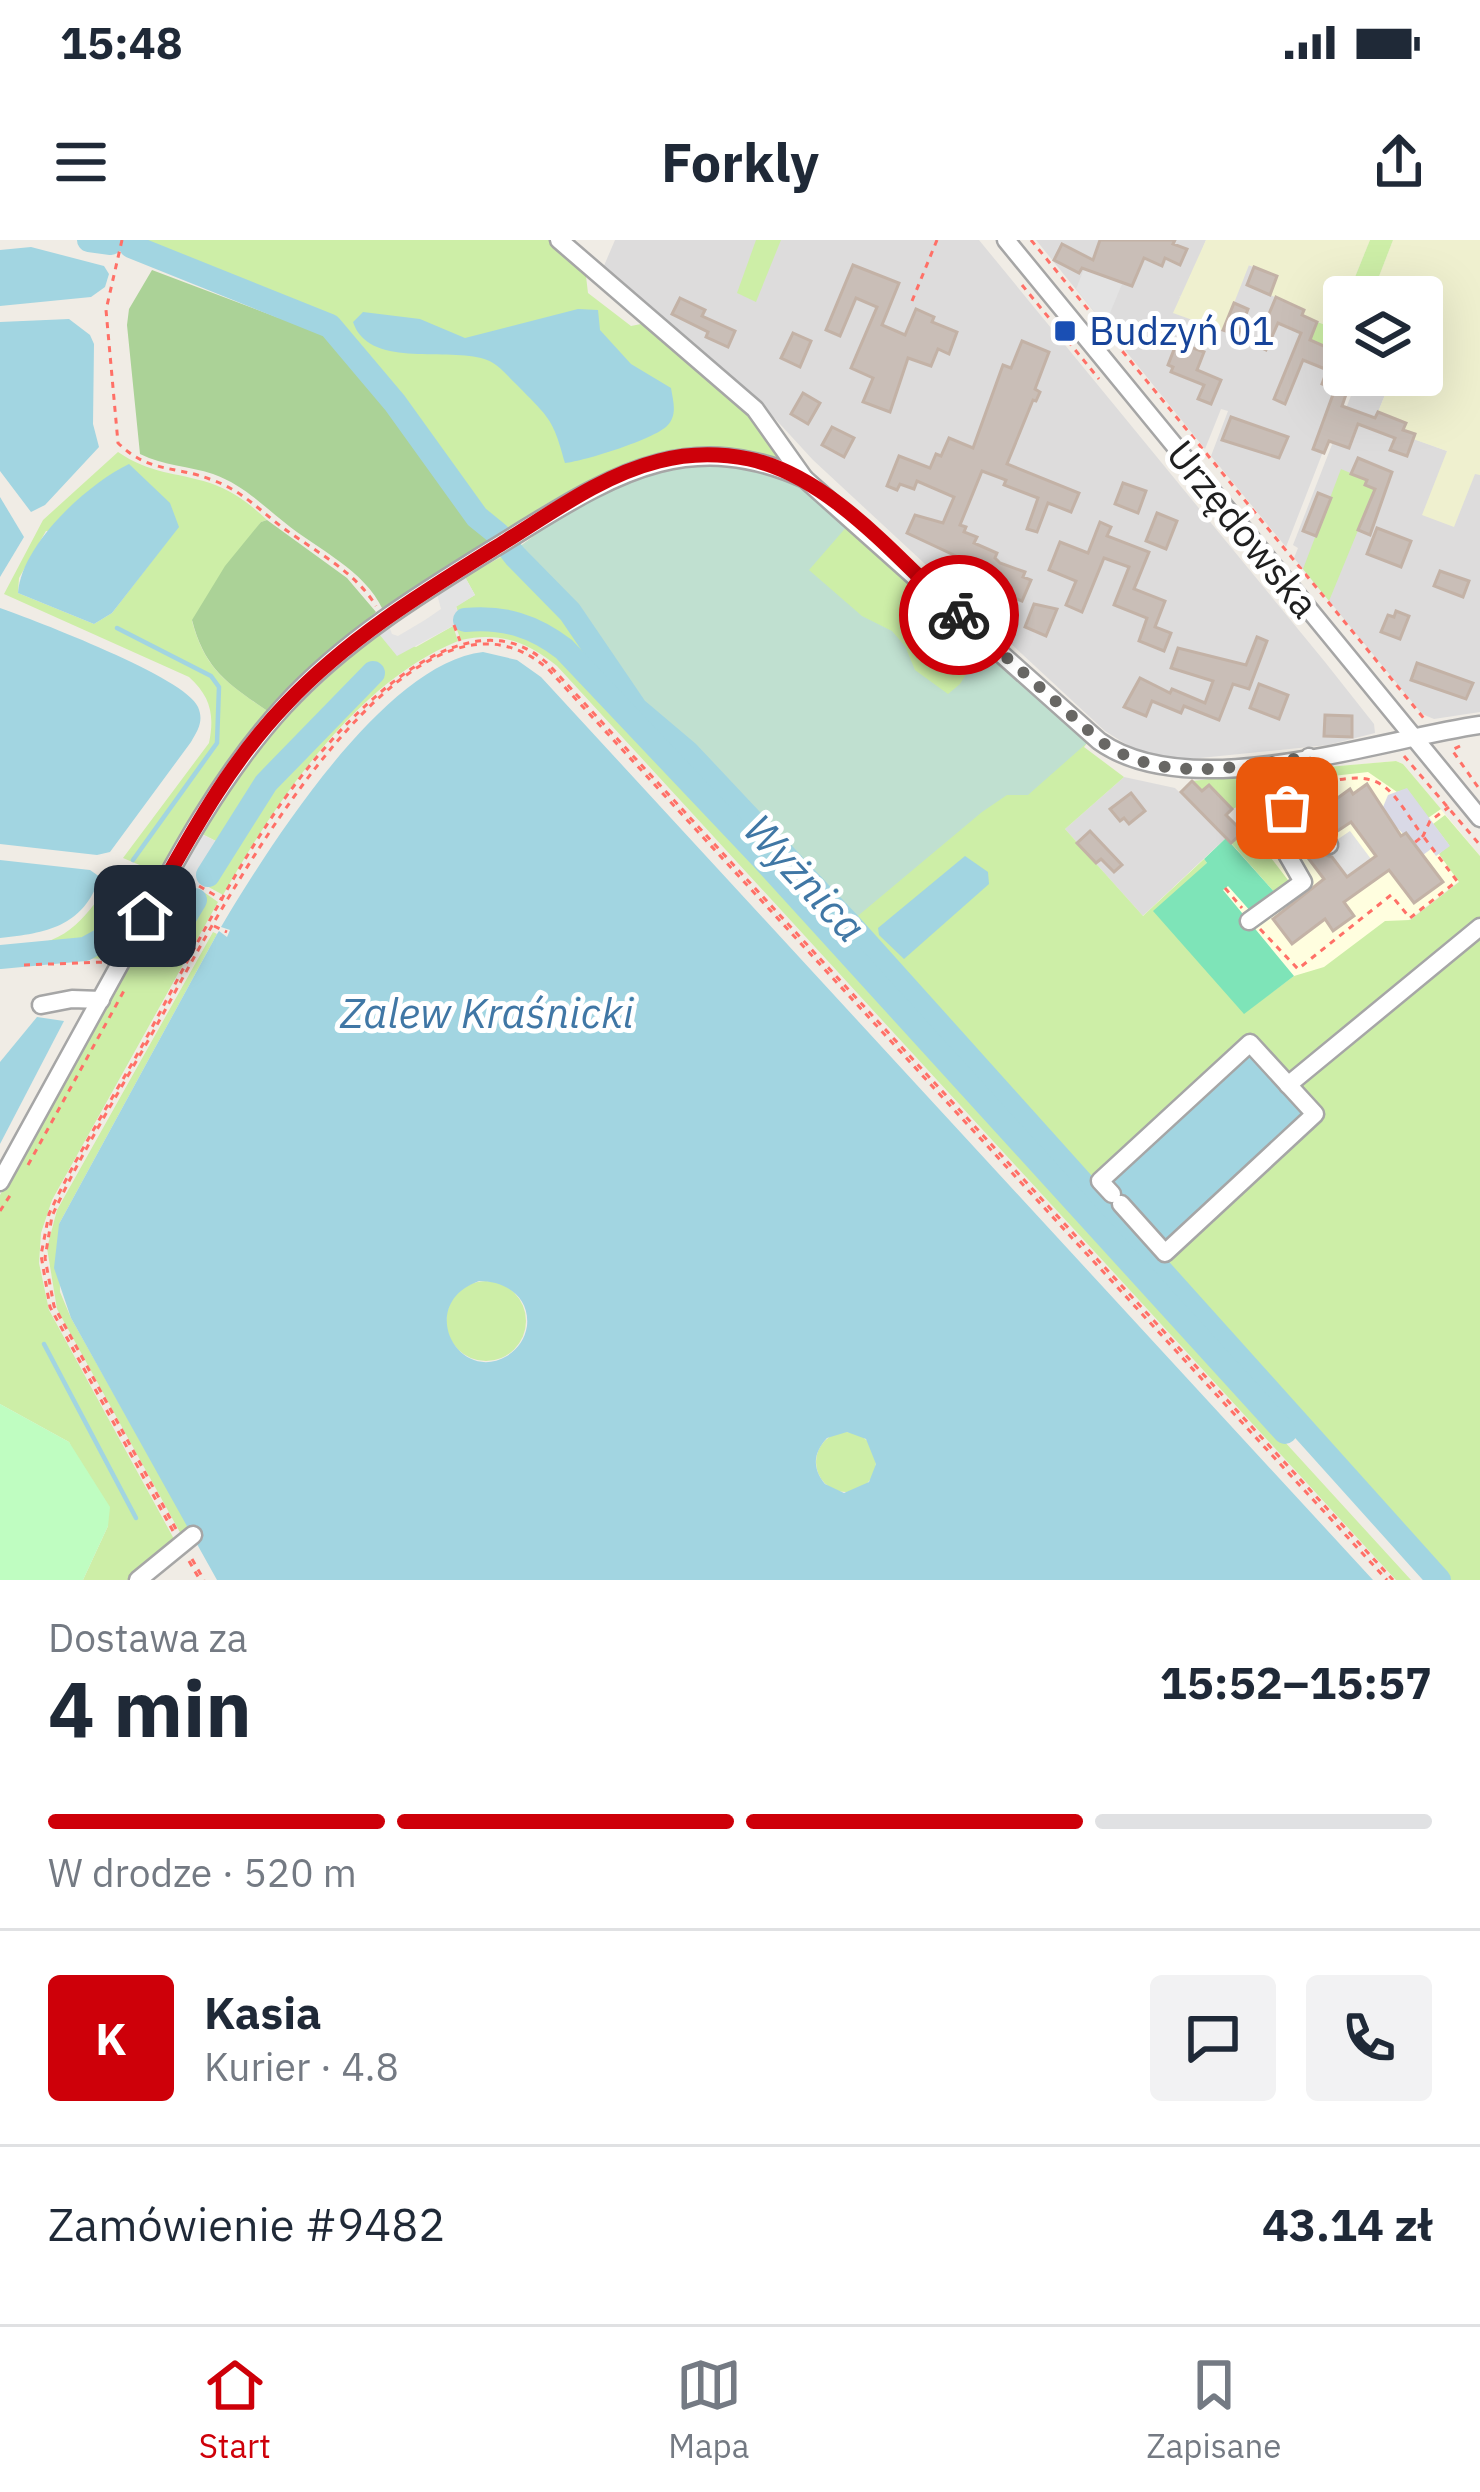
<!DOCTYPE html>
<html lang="pl">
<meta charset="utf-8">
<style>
body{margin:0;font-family:"IBM Plex Sans",sans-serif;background:#f2f2f3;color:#1f2937;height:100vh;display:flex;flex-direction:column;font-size:45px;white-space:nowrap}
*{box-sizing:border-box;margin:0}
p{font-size:39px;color:#747a83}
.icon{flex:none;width:66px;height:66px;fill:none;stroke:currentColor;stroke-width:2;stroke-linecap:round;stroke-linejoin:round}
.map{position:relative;height:1340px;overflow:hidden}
.panel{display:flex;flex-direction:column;background:#fff;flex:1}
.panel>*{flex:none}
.controls{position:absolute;left:1323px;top:36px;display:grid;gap:24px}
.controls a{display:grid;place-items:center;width:120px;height:120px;border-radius:12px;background:#fff;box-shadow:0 12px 48px #0002;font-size:60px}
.pin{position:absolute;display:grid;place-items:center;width:102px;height:102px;color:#fff;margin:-51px;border-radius:24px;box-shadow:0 6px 18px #0006}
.courier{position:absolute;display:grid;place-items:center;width:120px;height:120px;margin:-60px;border:9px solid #ce0009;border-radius:50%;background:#fff;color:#222;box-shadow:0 3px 15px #0007}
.head em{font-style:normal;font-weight:800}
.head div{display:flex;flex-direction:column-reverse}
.head{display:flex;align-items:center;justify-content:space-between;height:204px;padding:0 48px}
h1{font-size:78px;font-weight:800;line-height:90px}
.bar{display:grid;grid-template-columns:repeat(4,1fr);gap:18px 12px;align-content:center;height:144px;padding:0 48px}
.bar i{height:15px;border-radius:9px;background:#e0e1e3}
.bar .selected{background:#ce0009}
.bar p{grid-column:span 4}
.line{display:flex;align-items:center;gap:30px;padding:0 48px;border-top:3px solid #e0e1e3}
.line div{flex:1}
.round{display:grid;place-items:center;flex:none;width:126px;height:126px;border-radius:12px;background:#f2f2f3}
.status{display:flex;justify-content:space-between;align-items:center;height:84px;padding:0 60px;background:#fff;direction:ltr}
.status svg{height:33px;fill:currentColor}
header{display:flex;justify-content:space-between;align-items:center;height:156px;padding:0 48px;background:#fff;font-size:54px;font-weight:800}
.tabs{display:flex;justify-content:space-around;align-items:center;height:168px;border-top:3px solid #e0e1e3;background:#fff;font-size:33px;color:#747a83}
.tabs a{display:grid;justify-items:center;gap:6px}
.tabs .selected{color:#ce0009}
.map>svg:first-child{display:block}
.residential{fill:#dddcdc}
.education{fill:#fffedf}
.farmland{fill:#eff0cf}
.grass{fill:#cdeea7;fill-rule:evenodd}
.forest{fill:#abd297}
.wetland{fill:#c0e0d0}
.park{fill:#bffdc1}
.pitch{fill:#7ee4b8}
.parking{fill:#e3e3e3}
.plaza{fill:#d9d9e6}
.water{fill:#a2d5e1;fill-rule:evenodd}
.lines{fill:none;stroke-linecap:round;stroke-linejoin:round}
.stream{stroke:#a2d5e1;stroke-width:4.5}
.river{stroke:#a2d5e1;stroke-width:24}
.building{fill:#c9beb7;stroke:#c3b2a6;stroke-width:3}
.minor-casing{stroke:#a6a6a6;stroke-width:21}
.path{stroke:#ff7067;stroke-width:3;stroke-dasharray:6 6;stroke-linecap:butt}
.minor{stroke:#fff;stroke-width:16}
.done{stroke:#686764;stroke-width:12;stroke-dasharray:0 21.6}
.route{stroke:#ce0009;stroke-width:15}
.transit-dot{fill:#1a4fb4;stroke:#fff;stroke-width:4.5}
.labels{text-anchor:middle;stroke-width:10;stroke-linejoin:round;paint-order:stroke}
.transit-label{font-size:39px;fill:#164399;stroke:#fff;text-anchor:start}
.street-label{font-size:39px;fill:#1f1f1f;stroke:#fff}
.water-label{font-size:42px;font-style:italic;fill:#4077a5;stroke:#fff}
</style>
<div class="status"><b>15:48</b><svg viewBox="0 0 49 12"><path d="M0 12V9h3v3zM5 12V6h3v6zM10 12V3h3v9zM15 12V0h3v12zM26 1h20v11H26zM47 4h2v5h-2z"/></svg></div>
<header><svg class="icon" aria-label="menu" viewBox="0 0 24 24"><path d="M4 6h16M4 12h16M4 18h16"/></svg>Forkly<svg class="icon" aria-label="share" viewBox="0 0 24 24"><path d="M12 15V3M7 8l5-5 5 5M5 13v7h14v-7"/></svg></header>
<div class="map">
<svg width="1480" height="1340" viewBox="0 0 1480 1340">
<rect width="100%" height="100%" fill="#f0ece5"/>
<!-- residential -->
<g class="residential">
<path d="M615,0H979L1325,422L1374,484L1375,493L1328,505L1190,519L1157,517L1132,508L1105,491L813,220L755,157L603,28Z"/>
<path d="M1036,0H1206L1185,53L1179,57L1248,25L1277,36L1304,70L1302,75L1317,82L1310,100L1333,110L1328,127L1352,137L1286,307L1211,216L1228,171L1221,169L1205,209Z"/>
<path d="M1359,135H1393L1378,172L1406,183L1415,194L1414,199L1447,211L1480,235V472L1434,479L1422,474L1294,318L1298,308L1293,305Z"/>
<path d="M1124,537L1175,548L1226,598L1143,676L1065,589Z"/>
</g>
<!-- education -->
<path class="education" d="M1396,521L1403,524L1480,616V625L1254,799L1143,676L1226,598L1231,603L1243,592L1278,532Z"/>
<!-- farmland -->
<g class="farmland">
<path d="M1206,0H1370L1347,57H1344L1335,89L1302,75L1303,69L1270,55L1277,36L1249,25L1223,91L1173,73Z"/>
<path d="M1393,0H1480V235L1475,234L1454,287L1422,275L1447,211L1413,199L1414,194L1403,190L1405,183L1378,172L1393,135H1422V57H1371Z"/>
</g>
<!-- grass -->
<g class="grass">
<path d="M132,0H554L585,28L588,53L631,86L646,83L749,172L782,215L781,222C682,186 583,236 502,293L480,277L333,85Z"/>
<path d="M756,0H781L756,62L737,53Z"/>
<path d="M1370,0H1393L1371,57H1347Z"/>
<path d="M1344,66V134L1325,129L1333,110L1310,100L1317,82L1335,88Z"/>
<path d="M118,212C150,234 175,232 210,243C233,251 250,264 267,280L261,282L192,381C205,430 228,444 269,472L219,535L157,639L149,629L123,618L209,503C215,474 210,456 189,437L4,354L43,280ZM178,287L112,373L94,384L18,353L19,338L46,291Z"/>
<path d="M1341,229L1367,240L1365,245L1375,249L1329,361L1303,329Z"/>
<path d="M800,243L1088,502L1084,507L1124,537L1065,589L1143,676L1204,619L1207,623L1244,773L1294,736L1324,727L1385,681L1410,680L1459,642L1439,614L1449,605L1433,584L1445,575L1480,616V1340H1444L853,680L690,506L642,467L572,366L515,310L567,272Z"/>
<path d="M508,313L567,373L634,472L689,517L875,717L863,724L567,407C537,383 506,373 467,377L466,381C504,380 532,387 562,411L1411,1340H1396L557,426C528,402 499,391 461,400L455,385L461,381L456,366L475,355L465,337Z"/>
<path d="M453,386L458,401C355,443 276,561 223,655L205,645L269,544L373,434C329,455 251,560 222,604L200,593C247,513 307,451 379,394L416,407Z"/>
<path d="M1396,521L1403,524L1441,569L1428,578L1407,549L1397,552L1368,532L1324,537L1316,528Z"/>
<path d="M1304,530L1298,543L1284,539L1270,562L1278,567L1276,570L1267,566L1258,582L1267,586V595L1259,602L1291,644L1276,654L1231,603L1243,592L1278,532Z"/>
<path d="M1265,533L1242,565L1232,569L1209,545L1202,551L1192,541Z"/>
<path d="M119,629L142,635L149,651L112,719L43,717L38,704C78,696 96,661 119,629Z"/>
<path d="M205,653L218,662L52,960L41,993L39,1023L49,1070L174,1299L127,1340H83L108,1286L69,1202L0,1164V955L145,696C178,696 188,680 205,653Z"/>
<path d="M213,692L217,694L59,984L60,1052L71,1078L191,1291L182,1296L57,1069L47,1008L57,970Z"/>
<circle cx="486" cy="1081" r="40"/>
<circle cx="846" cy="1222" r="30"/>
</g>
<!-- forest -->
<g class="forest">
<path d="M152,30L279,78L282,70L328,90L472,280L494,298L383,370C364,329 318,310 284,282C260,263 243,245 213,234C189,226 164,226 140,214L127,85L129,69Z"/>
<path d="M267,280L347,338L376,372L310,429L269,472C228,444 205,430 192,380L225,326L261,282Z"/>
</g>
<!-- wetland -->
<path class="wetland" d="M703,221L763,230L800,243L849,284L809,330L862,376L892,391L905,406L915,430L948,454L960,444L978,415L990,414L1088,502L1028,555H1007L982,572L853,680L690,506L642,467L572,366L515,310L567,272L641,234Z"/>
<!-- park -->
<path class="park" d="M0,1164L69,1202L110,1267L108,1286L83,1340H0Z"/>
<!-- pitch -->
<path class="pitch" d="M1226,598L1276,654L1252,673L1228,646L1223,650L1294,736L1244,774L1153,671L1207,623L1204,619Z"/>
<!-- parking -->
<g class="parking">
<path d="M1084,29L1122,44L1105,85L1076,49Z"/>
<path d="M465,337L475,355L456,367L462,381L397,416L379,394L389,386L392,394L398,396L425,380L441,369L437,354Z"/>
<path d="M193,590L222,604L191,659L162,646Z"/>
<path d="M1350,591L1371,619L1347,637L1325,608Z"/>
</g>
<!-- plaza -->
<path class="plaza" d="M1407,548L1450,606L1436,616L1431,609L1423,615L1387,577L1383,567L1388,555Z"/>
<!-- water -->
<g class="water">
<path d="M31,7L104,26L109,34L105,47L91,57L0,66V10Z"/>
<path d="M578,69L598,70L600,90L631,124L671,148C673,161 678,175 667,186C654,199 585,221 565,223C553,178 549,178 517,145C505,134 498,122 481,118C443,108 368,128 353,82L363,72L420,79L465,98Z"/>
<path d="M69,79L90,95L94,104L93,184L99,207L45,265L31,272L0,231V82Z"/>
<path d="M129,224L170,263L179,287L112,373L94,384L18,353C21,305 87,244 129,224Z"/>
<path d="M0,257L24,297L0,337Z"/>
<path d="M0,368C34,380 187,438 198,467C204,481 198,490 191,502L110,612L97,615L0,604Z"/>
<path d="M483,412L517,420L541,437L1373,1340H217L71,1078L54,1028L59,984L217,694L219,691L227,697L230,690L221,687C268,608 384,423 483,412ZM479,1041C505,1041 530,1056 527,1086C525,1099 518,1109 507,1116C458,1145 415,1064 479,1041ZM847,1192L866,1199L876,1224L869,1242L844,1253L825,1244C812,1228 813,1213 827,1198Z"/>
<path d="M965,616L988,632L989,644L904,719L879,695L878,688Z"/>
<path d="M0,620L90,630L100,637C83,687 46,693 0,698Z"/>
<path d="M37,777L64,781L0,904V822Z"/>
<path d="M1249,808L1310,874L1164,1008L1118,950L1104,942Z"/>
</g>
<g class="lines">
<!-- stream -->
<g class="stream">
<path d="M117,388L211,436L219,447L217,503L133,620"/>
<path d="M1106,966L1121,953"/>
<path d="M44,1104L136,1278"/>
</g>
<!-- river -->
<g class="river">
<path d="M89,0L111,3"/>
<path d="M131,6L330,86L395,163L477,277L498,294L515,316L570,372L636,469L688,513L852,687L1439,1340"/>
<path d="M465,380C503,376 534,386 564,409L762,618L1285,1192"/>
<path d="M208,635L266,543L373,433"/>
<path d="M0,717L85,709L114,693L161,691L183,680L195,660"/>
</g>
</g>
<!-- building -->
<g class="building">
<path d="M1100,0H1175L1173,4L1187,9L1180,25L1165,18L1162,26L1144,18L1132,46L1082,28L1079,33L1054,20L1062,4L1093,20Z"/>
<path d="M853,25L899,43L882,85L905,95L916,69L934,77L932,82L957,92L949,114L938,109L931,126L908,118L890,172L863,162L873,138L851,128L877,67L856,58L840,96L826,90Z"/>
<path d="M1254,27L1277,36L1270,55L1247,45Z"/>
<path d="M1276,57L1304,70L1302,75L1317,82L1310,100L1333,110L1325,129L1303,120L1285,164L1274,159L1301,93L1278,83L1266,110L1256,105Z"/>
<path d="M680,58L705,70L702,76L735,91L728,107L706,97L708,92L672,74Z"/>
<path d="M1234,63L1248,69L1238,95L1223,90Z"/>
<path d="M793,93L811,101L800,127L781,118Z"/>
<path d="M1022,101L1049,112L1035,149L1040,152L1036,161L1033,160L1007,224L1079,253L1071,272L1048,263L1037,292L1027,289L1038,258L1004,245L1006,240L982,231L960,285L966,287L964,292L977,297L974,303L997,313L995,318L1000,323L1025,332L1023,337L1031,340L1022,361L1001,353L1004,345L970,332L973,324L907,293L915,275L943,283L954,257L917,241L914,249L900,244L897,250L887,246L899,216L930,228L936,214L941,216L949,198L973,208L1003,125L1011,128Z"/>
<path d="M1177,102L1204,112L1197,130L1221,140L1211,164L1198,159L1204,145L1171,132L1173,127L1168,125Z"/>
<path d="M1328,128L1352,137L1342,166L1375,178L1378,172L1406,183L1403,190L1415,194L1407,216L1390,210L1395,198L1358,184L1349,208L1329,201L1324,213L1313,209L1335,149L1322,144Z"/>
<path d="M803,153L820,163L808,184L791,174Z"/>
<path d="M1231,177L1288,197L1279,218L1222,200Z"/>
<path d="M832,187L854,198L844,217L822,205Z"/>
<path d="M1358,218L1392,232L1370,295L1358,290L1375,249L1365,245L1367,240L1351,234Z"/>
<path d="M1123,243L1146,251L1138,273L1115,264Z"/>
<path d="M1318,253L1331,258L1316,296L1303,291Z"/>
<path d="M1157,273L1177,281L1166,309L1146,301Z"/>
<path d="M1100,282L1111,287L1107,296L1149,312L1134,349L1165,361L1155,387L1171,393L1164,411L1139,401L1147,378L1114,365L1129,327L1104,318L1082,372L1066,365L1076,341L1049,330L1060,302L1088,313Z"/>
<path d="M1377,288L1411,301L1401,327L1367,314Z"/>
<path d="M1440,331L1469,341L1463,357L1434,346Z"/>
<path d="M1034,364L1057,369L1046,396L1025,387Z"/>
<path d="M1396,371L1409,376L1400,399L1381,392L1388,375L1394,377Z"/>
<path d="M1257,397L1267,401L1249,449L1233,444L1219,480L1184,466L1181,473L1152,461L1146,476L1124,467L1140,438L1170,453L1172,449L1205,463L1213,441L1171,428L1178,408L1246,425Z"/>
<path d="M1417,423L1473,443L1466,459L1411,440Z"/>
<path d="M1259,444L1288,455L1279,479L1250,468Z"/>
<path d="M1325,475L1352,476V497L1324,496Z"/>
<path d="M1192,541L1202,551L1209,545L1232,569L1226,575L1243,592L1231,603L1181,552Z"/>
<path d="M1367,544L1401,596L1406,593L1443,642L1414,663L1389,630L1344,662L1354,676L1333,691L1325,679L1292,704L1273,679L1324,639L1290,594L1294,584L1297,581L1319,613L1332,617L1347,637L1376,616L1351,582L1336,592L1317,566L1331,553L1335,560L1350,549L1353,554Z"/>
<path d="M1131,553L1145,571L1129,584L1124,578L1120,581L1110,569Z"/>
<path d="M1090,591L1122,625L1114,632L1101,619L1096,623L1077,603Z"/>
</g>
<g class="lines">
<defs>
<g id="minor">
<path d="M559,0L755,169L804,238"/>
<path d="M1006,0L1480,578"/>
<path d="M1296,557L1329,605"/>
<path d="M1249,681L1303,642L1276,595L1287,568L1314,545L1309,517"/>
<path d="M41,765L72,759L101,760"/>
<path d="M1288,845L1480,687"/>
<path d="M0,942C43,865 85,788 127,711C173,625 218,538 284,466C353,391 440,342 525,289C620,230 694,189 805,239L1099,501C1190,566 1376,500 1480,485"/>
<path d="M1112,954L1100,941L1250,803L1315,874L1165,1013L1121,964"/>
<path d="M138,1340L193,1295"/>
</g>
</defs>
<!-- minor casing -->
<use href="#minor" class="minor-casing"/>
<!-- path -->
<g class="path">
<path d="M122,0L106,70L118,203C150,234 175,225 212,240C241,250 258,269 282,287C314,311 355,331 376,366"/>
<path d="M1031,0L1426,481"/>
<path d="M1022,45L1099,139"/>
<path d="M912,61L937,0"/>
<path d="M454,385L460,401"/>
<path d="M1460,506L1452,510L1480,550"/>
<path d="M1404,516L1480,605"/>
<path d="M1328,542C1387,528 1391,553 1423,596L1430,581L1449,567"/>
<path d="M199,646L223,660"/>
<path d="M1225,648L1242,668"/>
<path d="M214,686L227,692"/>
<path d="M1260,689L1298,729L1391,655L1410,678L1457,641L1423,596L1414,603"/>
<path d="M24,725L106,722"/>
<path d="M28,925L125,749"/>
<path d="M0,971L11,954"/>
<path d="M176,1289L54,1066L45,1018L52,976C83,909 123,846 158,783C211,688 406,301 549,430L1387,1340"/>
<path d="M173,1291L50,1067L41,1015L49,974C76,916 111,861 142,806C185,726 227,643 278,568C326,498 462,337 551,427L1393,1340"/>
<path d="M192,1319L204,1340"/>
<path d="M189,1321L200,1340"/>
</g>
<!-- minor -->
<use href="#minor" class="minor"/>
</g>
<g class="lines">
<!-- done -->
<path class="done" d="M959,375L1099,500C1162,546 1238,526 1309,517L1314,545L1305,549L1287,568"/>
<!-- route -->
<path class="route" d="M145,676C187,602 226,526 286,464C350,396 427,350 506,301C554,271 603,235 659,221C689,213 719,213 749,219C832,237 898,320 959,375"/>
</g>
<!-- markers -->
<rect class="transit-dot" x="1053" y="79" width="24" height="24" rx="6"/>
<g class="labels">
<!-- transit labels -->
<g class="transit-label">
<text x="1089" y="105">Budzyń 01</text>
</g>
<!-- street labels -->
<g class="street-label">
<text transform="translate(1243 289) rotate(51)" y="14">Urzędowska</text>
</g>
<!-- water labels -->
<g class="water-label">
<text transform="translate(805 638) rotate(47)" y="15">Wyżnica</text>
<text x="487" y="788">Zalew Kraśnicki</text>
</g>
</g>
</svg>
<div class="controls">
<a><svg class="icon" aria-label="layers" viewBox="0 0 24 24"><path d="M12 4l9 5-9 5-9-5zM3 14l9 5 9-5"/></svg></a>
</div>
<div class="pin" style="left:1287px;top:568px;background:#ea580c"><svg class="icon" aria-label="bag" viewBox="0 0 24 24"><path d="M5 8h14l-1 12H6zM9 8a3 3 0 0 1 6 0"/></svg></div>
<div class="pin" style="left:145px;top:676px;background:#1f2937"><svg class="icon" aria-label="home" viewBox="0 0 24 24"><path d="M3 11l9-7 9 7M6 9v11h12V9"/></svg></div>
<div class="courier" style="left:959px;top:375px"><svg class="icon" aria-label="bike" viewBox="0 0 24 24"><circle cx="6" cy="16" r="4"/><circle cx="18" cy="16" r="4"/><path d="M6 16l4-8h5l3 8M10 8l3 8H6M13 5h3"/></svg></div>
</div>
<section class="panel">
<div class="head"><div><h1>4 min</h1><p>Dostawa za</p></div><em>15:52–15:57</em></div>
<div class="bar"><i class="selected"></i><i class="selected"></i><i class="selected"></i><i></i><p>W drodze · 520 m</p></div>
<div class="line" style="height:216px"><b class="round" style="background:#ce0009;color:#fff">K</b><div><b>Kasia</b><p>Kurier · 4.8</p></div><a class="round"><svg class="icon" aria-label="chat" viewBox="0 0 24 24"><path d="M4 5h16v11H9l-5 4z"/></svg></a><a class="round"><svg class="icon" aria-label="phone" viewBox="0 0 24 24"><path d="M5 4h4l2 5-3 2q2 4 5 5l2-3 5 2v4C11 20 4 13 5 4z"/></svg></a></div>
<div class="line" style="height:156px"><div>Zamówienie #9482</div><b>43.14 zł</b></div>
</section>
<nav class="tabs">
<a class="selected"><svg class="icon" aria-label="home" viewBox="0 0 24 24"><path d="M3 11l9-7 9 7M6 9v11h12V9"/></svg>Start</a>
<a><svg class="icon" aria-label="map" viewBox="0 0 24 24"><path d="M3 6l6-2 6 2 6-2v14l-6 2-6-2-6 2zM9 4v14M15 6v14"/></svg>Mapa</a>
<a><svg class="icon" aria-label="saved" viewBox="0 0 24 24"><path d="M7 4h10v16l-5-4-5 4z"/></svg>Zapisane</a>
</nav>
